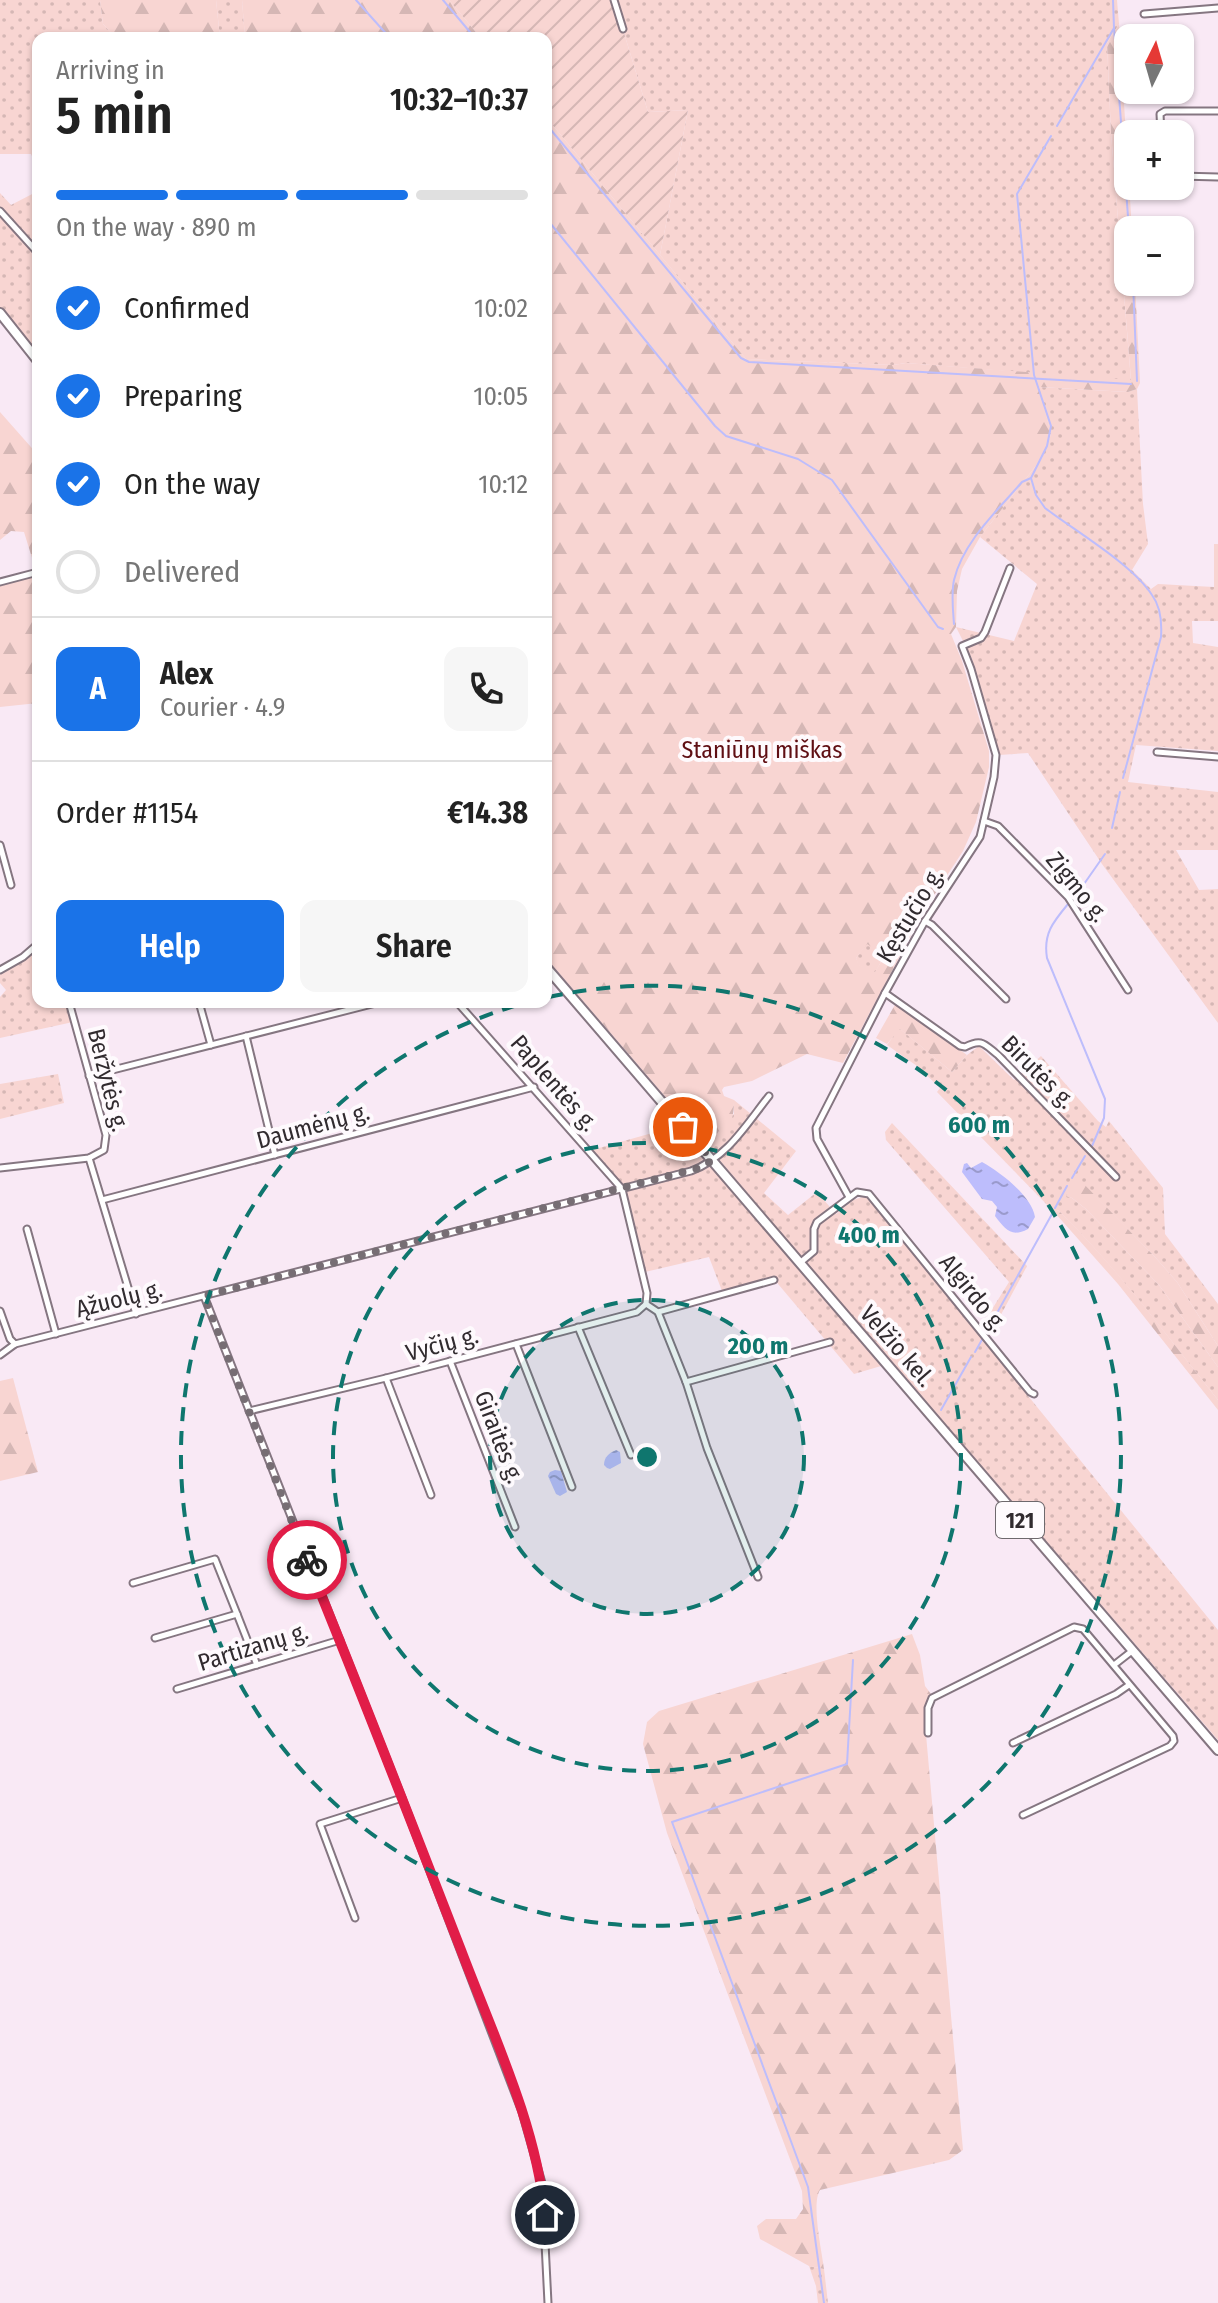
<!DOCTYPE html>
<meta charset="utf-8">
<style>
body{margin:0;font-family:"Fira Sans Condensed",sans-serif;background:#f6f6f6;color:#222;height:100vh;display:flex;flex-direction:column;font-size:30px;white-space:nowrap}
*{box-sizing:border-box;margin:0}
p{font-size:26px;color:#767676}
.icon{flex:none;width:44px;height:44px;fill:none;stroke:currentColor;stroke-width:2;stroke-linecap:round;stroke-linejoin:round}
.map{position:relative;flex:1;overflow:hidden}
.details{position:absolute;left:32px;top:32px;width:520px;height:976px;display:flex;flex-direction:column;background:#fff;border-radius:16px;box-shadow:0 2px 6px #0004}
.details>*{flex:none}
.needle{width:52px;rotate:5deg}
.controls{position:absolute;left:1114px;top:24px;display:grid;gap:16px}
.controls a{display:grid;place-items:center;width:80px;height:80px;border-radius:16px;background:#fff;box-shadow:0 2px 6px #0004;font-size:40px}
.pin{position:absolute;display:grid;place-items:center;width:68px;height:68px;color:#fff;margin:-34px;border:4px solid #fff;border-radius:50%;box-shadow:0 2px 8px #0007}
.courier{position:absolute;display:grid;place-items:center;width:80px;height:80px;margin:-40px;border:6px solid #e11d48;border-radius:50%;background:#fff;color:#222;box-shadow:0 2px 10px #0007}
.headline em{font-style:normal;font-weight:600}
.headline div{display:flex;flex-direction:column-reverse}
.headline{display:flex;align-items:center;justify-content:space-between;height:136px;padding:0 24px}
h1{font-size:52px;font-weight:600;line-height:60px}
.bar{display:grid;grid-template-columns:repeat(4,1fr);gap:12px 8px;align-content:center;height:96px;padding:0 24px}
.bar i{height:10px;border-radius:6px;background:#e0e0e0}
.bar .current{background:#1a73e8}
.bar p{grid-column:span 4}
.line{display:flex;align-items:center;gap:20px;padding:0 24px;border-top:2px solid #e0e0e0}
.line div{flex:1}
.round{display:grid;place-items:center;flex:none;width:84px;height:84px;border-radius:16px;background:#f6f6f6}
ol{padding:0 24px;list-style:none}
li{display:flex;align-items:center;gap:24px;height:88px}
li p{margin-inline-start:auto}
li .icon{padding:8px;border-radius:50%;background:#1a73e8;color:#fff;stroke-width:4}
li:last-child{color:#767676}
li i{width:44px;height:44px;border:4px solid #e0e0e0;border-radius:50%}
.action{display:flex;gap:16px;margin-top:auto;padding:16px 24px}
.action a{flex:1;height:92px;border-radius:16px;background:#1a73e8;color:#fff;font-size:32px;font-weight:600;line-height:92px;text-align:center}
.action a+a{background:#f6f6f6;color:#222}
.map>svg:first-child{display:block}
.grass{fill:url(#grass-dots)}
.forest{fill:url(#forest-firs);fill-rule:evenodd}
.garden{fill:url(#garden-furrows)}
.water{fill:url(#water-ripples)}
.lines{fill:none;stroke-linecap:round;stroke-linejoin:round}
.stream{stroke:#bdbdfc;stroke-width:2}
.minor-casing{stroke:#857681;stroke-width:9}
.primary-casing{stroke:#857681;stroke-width:12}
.minor{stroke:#fff;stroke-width:5}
.primary{stroke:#fff;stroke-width:8}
.done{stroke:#776e74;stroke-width:8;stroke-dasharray:0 14.4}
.route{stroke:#e11d48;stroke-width:10}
.ring{fill:none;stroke:#0f766e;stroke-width:4;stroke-dasharray:14 10}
.labels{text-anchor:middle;stroke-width:8;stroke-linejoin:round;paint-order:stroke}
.shield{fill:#fefafd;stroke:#6e696d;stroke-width:2}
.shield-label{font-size:22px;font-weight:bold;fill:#312b2f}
.park-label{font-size:24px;fill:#5f0e13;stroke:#fefafd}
.street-label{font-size:24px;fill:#312b2f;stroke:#fefafd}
.centre{fill:#0f766e;stroke:#fefafd;stroke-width:4}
.ring-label{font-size:24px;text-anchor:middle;font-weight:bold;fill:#0f766e;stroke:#fefafd;stroke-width:8;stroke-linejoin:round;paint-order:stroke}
</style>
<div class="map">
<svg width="1218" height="2303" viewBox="0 0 1218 2303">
<defs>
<pattern id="grass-dots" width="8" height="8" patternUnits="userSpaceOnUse" patternTransform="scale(2)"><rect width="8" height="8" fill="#f8d5d2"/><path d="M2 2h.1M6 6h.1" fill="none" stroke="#d5b7b5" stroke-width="1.8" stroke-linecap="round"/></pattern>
<pattern id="forest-firs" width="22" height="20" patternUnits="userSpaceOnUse" patternTransform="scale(2)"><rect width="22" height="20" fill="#f8d5d2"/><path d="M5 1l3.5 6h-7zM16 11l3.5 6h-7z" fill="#d5b7b5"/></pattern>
<pattern id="garden-furrows" width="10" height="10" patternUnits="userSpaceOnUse" patternTransform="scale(2)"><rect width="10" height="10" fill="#f8d5d2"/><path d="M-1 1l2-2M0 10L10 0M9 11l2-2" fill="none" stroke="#d5b7b5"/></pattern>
<pattern id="water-ripples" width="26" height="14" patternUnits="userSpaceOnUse" patternTransform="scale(2)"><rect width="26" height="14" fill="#bdbdfc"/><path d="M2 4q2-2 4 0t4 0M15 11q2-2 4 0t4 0" fill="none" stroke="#9a9acc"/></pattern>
</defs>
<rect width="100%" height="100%" fill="#f9e9f5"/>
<!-- grass -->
<g class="grass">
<path d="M0,0H100L103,24L116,38H38V170L31,154H0Z"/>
<path d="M216,0H242L245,38H220Z"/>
<path d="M614,0H1117L1119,24L1107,43L1111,133L1131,381L906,363L893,365L746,359L660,255L688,110L648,112Z"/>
<path d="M38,191V361L0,313V193L11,205Z"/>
<path d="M1038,387L1128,392L1137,389L1143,504L1148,544L1132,570L1151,589L1158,584L1214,587V544H1218V621H1192L1193,643L1218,647V751L1136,745L1128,782L1218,792V850H1176L1199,890L1218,889V1023L1102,864L1028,753L999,755L972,659L956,627L1014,641L1037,584L980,537L1042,458L1051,434Z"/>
<path d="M867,943L885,954L875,973L858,965L856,958Z"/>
<path d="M38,946V1002H67L73,1022L0,1038V997L6,990L0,983V972Z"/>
<path d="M899,1028L952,1072L967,1055L979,1046L1014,1080L1041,1056L1098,1121L1106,1127L1109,1121L1163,1188L1165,1234L1218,1304V1346L1177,1282L1155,1257L1078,1179L1067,1196L1072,1198L1086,1209L1159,1285L1218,1367V1400C1167,1336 1117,1268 1058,1210L1055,1213L937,1092L940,1088L917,1066L887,1045Z"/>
<path d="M58,1074L64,1103L0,1119V1084Z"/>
<path d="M734,1100L796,1151L764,1193L788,1215L817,1192L836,1214L853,1200L866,1196L1218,1630V1740L890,1361L699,1136L706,1132H713L734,1114Z"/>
<path d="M892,1123L1027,1266L989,1337L981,1327L1009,1282L886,1140L885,1132Z"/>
<path d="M677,1126L881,1366L854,1374L773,1278L722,1291L709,1257L645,1272L623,1185L592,1150Z"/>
<path d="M809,2266L824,2269L828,2303H818L816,2286Z"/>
</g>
<!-- forest -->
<g class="forest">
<path d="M100,0H216L220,38H116L103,24Z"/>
<path d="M242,0H449L481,38H245Z"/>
<path d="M1119,24L1132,230H1128V282H1135L1140,383L1137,389L1128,392L1039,387L1051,434L1042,458L980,537L962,569L957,591L956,627L951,634L962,661L989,751V767L976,822L963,851L925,909L843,1063L807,1054L752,1081L724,1087L722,1090L724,1096L734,1100C734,1112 733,1127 720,1131C712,1134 707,1132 699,1136L546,958V117L746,359L893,365L906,363L1131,380L1111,133L1107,43ZM867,944L885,955L875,972L859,965L856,958Z"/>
<path d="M0,412L38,455V703L0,707V584L37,574L24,532L11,531L0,540Z"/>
<path d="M896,1003L967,1055L952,1072L900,1029L887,1044L876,1038Z"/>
<path d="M1078,1178L1155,1257L1177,1282L1218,1346V1367L1159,1285L1086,1209L1072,1198L1066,1196Z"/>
<path d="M1058,1210C1117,1267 1167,1336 1218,1400V1410L1118,1284L1055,1213Z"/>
<path d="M13,1378L38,1472L0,1481V1381Z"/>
<path d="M912,1634L920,1655L925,1686L931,1694L927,1699L924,1712L963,2150L949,2160L820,2190C811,2204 822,2251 824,2269L809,2266L760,2239L757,2226L766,2219H796L803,2209L802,2191L667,1833L643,1744L647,1722L659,1711Z"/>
</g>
<!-- garden -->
<path class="garden" d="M449,0H614L648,112L688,110L660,255L546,117V38H481Z"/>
<!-- water -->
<g class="water">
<path d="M982,1162C1000,1172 1032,1196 1035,1217L1028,1229C1011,1238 1005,1229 995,1216L997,1207L992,1201L982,1199L962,1172L964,1164L967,1163L971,1168Z"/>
<path d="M616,1450L620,1452L621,1463L610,1469L607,1468L604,1465C604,1457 609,1453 616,1450Z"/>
<path d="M555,1470L561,1471L567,1492L560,1496L556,1494L548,1476L550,1472Z"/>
</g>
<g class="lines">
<!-- stream -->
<g class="stream">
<path d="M356,0L390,38"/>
<path d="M443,0L475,38"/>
<path d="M1114,28L1129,230"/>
<path d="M546,124L741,358L749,362L1131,384"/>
<path d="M1057,126L1114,28L1113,0"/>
<path d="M1051,136L1017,194L1034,375L1051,426L1047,446L1031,478L1036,495L1045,508C1075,531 1132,564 1152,595C1161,607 1162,622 1161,637L1123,778"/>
<path d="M546,218L715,426L726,436L798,459L832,480L938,627L943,629"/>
<path d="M1133,282L1137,381"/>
<path d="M954,624C953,610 951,594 954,580C963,542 997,511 1022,482L1031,478"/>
<path d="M1112,828L1120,792"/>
<path d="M1077,894L1105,854"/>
<path d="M1068,904C1053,922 1043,934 1047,958L1105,1099L1104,1118L1092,1146"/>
<path d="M1072,1178L1085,1156"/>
<path d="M1055,1208L1067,1186"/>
<path d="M987,1331L1052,1214"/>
<path d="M975,1352L983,1338"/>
<path d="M941,1410L971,1357"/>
<path d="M824,2303L808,2187L672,1822L847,1764L853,1660"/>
</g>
<defs>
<g id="minor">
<path d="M614,0L623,29"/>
<path d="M1144,14L1218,8"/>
<path d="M1161,134L1160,114L1165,111H1218"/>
<path d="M1180,176L1218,177"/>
<path d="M0,211L38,253"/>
<path d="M0,582L38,572"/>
<path d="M1157,752L1218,757"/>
<path d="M984,821L998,826L1068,897L1128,990"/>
<path d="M0,845L11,885"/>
<path d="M925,921L932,925L1006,999"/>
<path d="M0,970L23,957L38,944"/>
<path d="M885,993L960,1046L965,1047C982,1038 984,1044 998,1055L1116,1177"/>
<path d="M199,1002L211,1045"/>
<path d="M246,1036L275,1155"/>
<path d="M89,1076L380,1002"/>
<path d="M89,1158L136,1314"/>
<path d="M0,1168L89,1158L104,1150L106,1135L69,1002"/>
<path d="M849,1197L817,1139L816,1128L885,993L925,921L980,837L994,777L996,755L971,669L962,646L981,638L985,632L1010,568"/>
<path d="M102,1200L534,1087"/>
<path d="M27,1229L56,1334"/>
<path d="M801,1262L814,1251V1229L817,1222L857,1192L869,1194L1030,1392L1034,1394"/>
<path d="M204,1296L402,1798L522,2112L542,2183L548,2303"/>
<path d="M646,1304L658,1312L774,1280"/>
<path d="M0,1311L10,1339L15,1344"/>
<path d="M658,1312L686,1382L707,1448L758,1577"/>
<path d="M578,1327L631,1455"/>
<path d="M516,1344L572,1487"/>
<path d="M0,1355L15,1344L691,1171C727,1158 746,1125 769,1096"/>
<path d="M450,1361L515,1527"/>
<path d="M386,1378L431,1495"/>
<path d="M686,1382L830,1342"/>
<path d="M249,1411L386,1378L637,1312L646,1304L647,1293L622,1189L457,1002"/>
<path d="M133,1583L215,1559L237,1614"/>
<path d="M155,1638L237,1614L257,1665"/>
<path d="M1114,1665L1132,1651"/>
<path d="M177,1689L340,1640"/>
<path d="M928,1733V1708L932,1698L1074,1627L1083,1629L1173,1736L1174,1741L1170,1746L1023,1815"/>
<path d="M1013,1743L1116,1694L1129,1685"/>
<path d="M355,1918L320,1824L402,1798"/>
</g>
<g id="primary">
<path d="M0,313L38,361"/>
<path d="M546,967L1218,1750"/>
</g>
</defs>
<!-- minor casing -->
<use href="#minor" class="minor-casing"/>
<!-- primary casing -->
<use href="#primary" class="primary-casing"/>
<!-- minor -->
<use href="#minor" class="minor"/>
<!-- primary -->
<use href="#primary" class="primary"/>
</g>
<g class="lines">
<!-- done -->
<path class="done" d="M307,1560L204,1296L703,1167L712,1160L683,1127"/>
<!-- route -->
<path class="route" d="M307,1560C360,1689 410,1819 461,1950C493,2035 536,2124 545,2215"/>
</g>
<!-- distance rings -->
<circle cx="647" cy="1457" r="157" fill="#0f766e" fill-opacity=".12"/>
<g class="ring">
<circle cx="647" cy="1457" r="157"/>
<circle cx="647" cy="1457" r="314"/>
<path d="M549 997A470 470 0 1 1 525 1003"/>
</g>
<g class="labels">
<!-- shield labels -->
<rect class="shield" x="996" y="1502" width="48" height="36" rx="6"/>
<g class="shield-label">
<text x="1020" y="1528">121</text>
</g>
<!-- park labels -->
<g class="park-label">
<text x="762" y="758">Staniūnų miškas</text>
</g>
<!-- street labels -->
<g class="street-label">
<text transform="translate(1077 887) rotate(51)" y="8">Zigmo g.</text>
<text transform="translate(910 915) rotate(-59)" y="8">Kęstučio g.</text>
<text transform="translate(1038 1072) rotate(45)" y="8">Birutės g.</text>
<text transform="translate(108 1080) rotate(76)" y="8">Beržytės g.</text>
<text transform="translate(554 1083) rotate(49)" y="8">Paplentės g.</text>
<text transform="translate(313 1126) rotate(-15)" y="8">Daumėnų g.</text>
<text transform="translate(973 1293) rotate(51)" y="8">Algirdo g.</text>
<text transform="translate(119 1299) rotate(-14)" y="8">Ąžuolų g.</text>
<text transform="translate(442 1344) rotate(-15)" y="8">Vyčių g.</text>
<text transform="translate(897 1346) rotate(49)" y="8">Velžio kel.</text>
<text transform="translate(499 1437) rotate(69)" y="8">Giraitės g.</text>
<text transform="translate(253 1647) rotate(-17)" y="8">Partizanų g.</text>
</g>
</g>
<circle cx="647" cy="1457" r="12" class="centre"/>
<g class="ring-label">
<text x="979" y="1133">600 m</text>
<text x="869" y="1243">400 m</text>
<text x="758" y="1354">200 m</text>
</g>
</svg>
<div class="controls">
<a><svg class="needle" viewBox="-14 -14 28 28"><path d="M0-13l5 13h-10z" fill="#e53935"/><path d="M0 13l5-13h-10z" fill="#767676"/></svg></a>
<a>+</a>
<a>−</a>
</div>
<div class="pin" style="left:683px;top:1127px;background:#ea580c"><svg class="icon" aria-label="bag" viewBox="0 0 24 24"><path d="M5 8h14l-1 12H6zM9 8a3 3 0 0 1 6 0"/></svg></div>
<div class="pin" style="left:545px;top:2215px;background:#1f2937"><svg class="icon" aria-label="home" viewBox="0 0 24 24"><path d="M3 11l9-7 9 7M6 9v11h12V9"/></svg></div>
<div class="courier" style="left:307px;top:1560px"><svg class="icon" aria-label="bike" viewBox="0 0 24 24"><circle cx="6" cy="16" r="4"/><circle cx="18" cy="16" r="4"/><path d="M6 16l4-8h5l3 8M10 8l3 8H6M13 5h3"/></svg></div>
<section class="details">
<div class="headline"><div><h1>5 min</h1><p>Arriving in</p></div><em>10:32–10:37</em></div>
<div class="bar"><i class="current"></i><i class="current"></i><i class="current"></i><i></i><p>On the way · 890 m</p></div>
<ol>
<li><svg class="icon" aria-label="check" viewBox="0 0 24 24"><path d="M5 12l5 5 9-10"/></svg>Confirmed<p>10:02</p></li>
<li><svg class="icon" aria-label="check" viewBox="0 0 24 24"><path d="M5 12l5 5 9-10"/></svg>Preparing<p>10:05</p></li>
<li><svg class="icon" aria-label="check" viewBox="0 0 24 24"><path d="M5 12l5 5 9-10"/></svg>On the way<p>10:12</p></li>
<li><i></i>Delivered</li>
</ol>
<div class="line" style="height:144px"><b class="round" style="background:#1a73e8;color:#fff">A</b><div><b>Alex</b><p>Courier · 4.9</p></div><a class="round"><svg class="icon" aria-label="phone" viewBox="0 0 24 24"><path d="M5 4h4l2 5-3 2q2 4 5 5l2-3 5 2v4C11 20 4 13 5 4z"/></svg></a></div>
<div class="line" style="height:104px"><div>Order #1154</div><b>€14.38</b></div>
<div class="action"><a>Help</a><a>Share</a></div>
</section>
</div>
